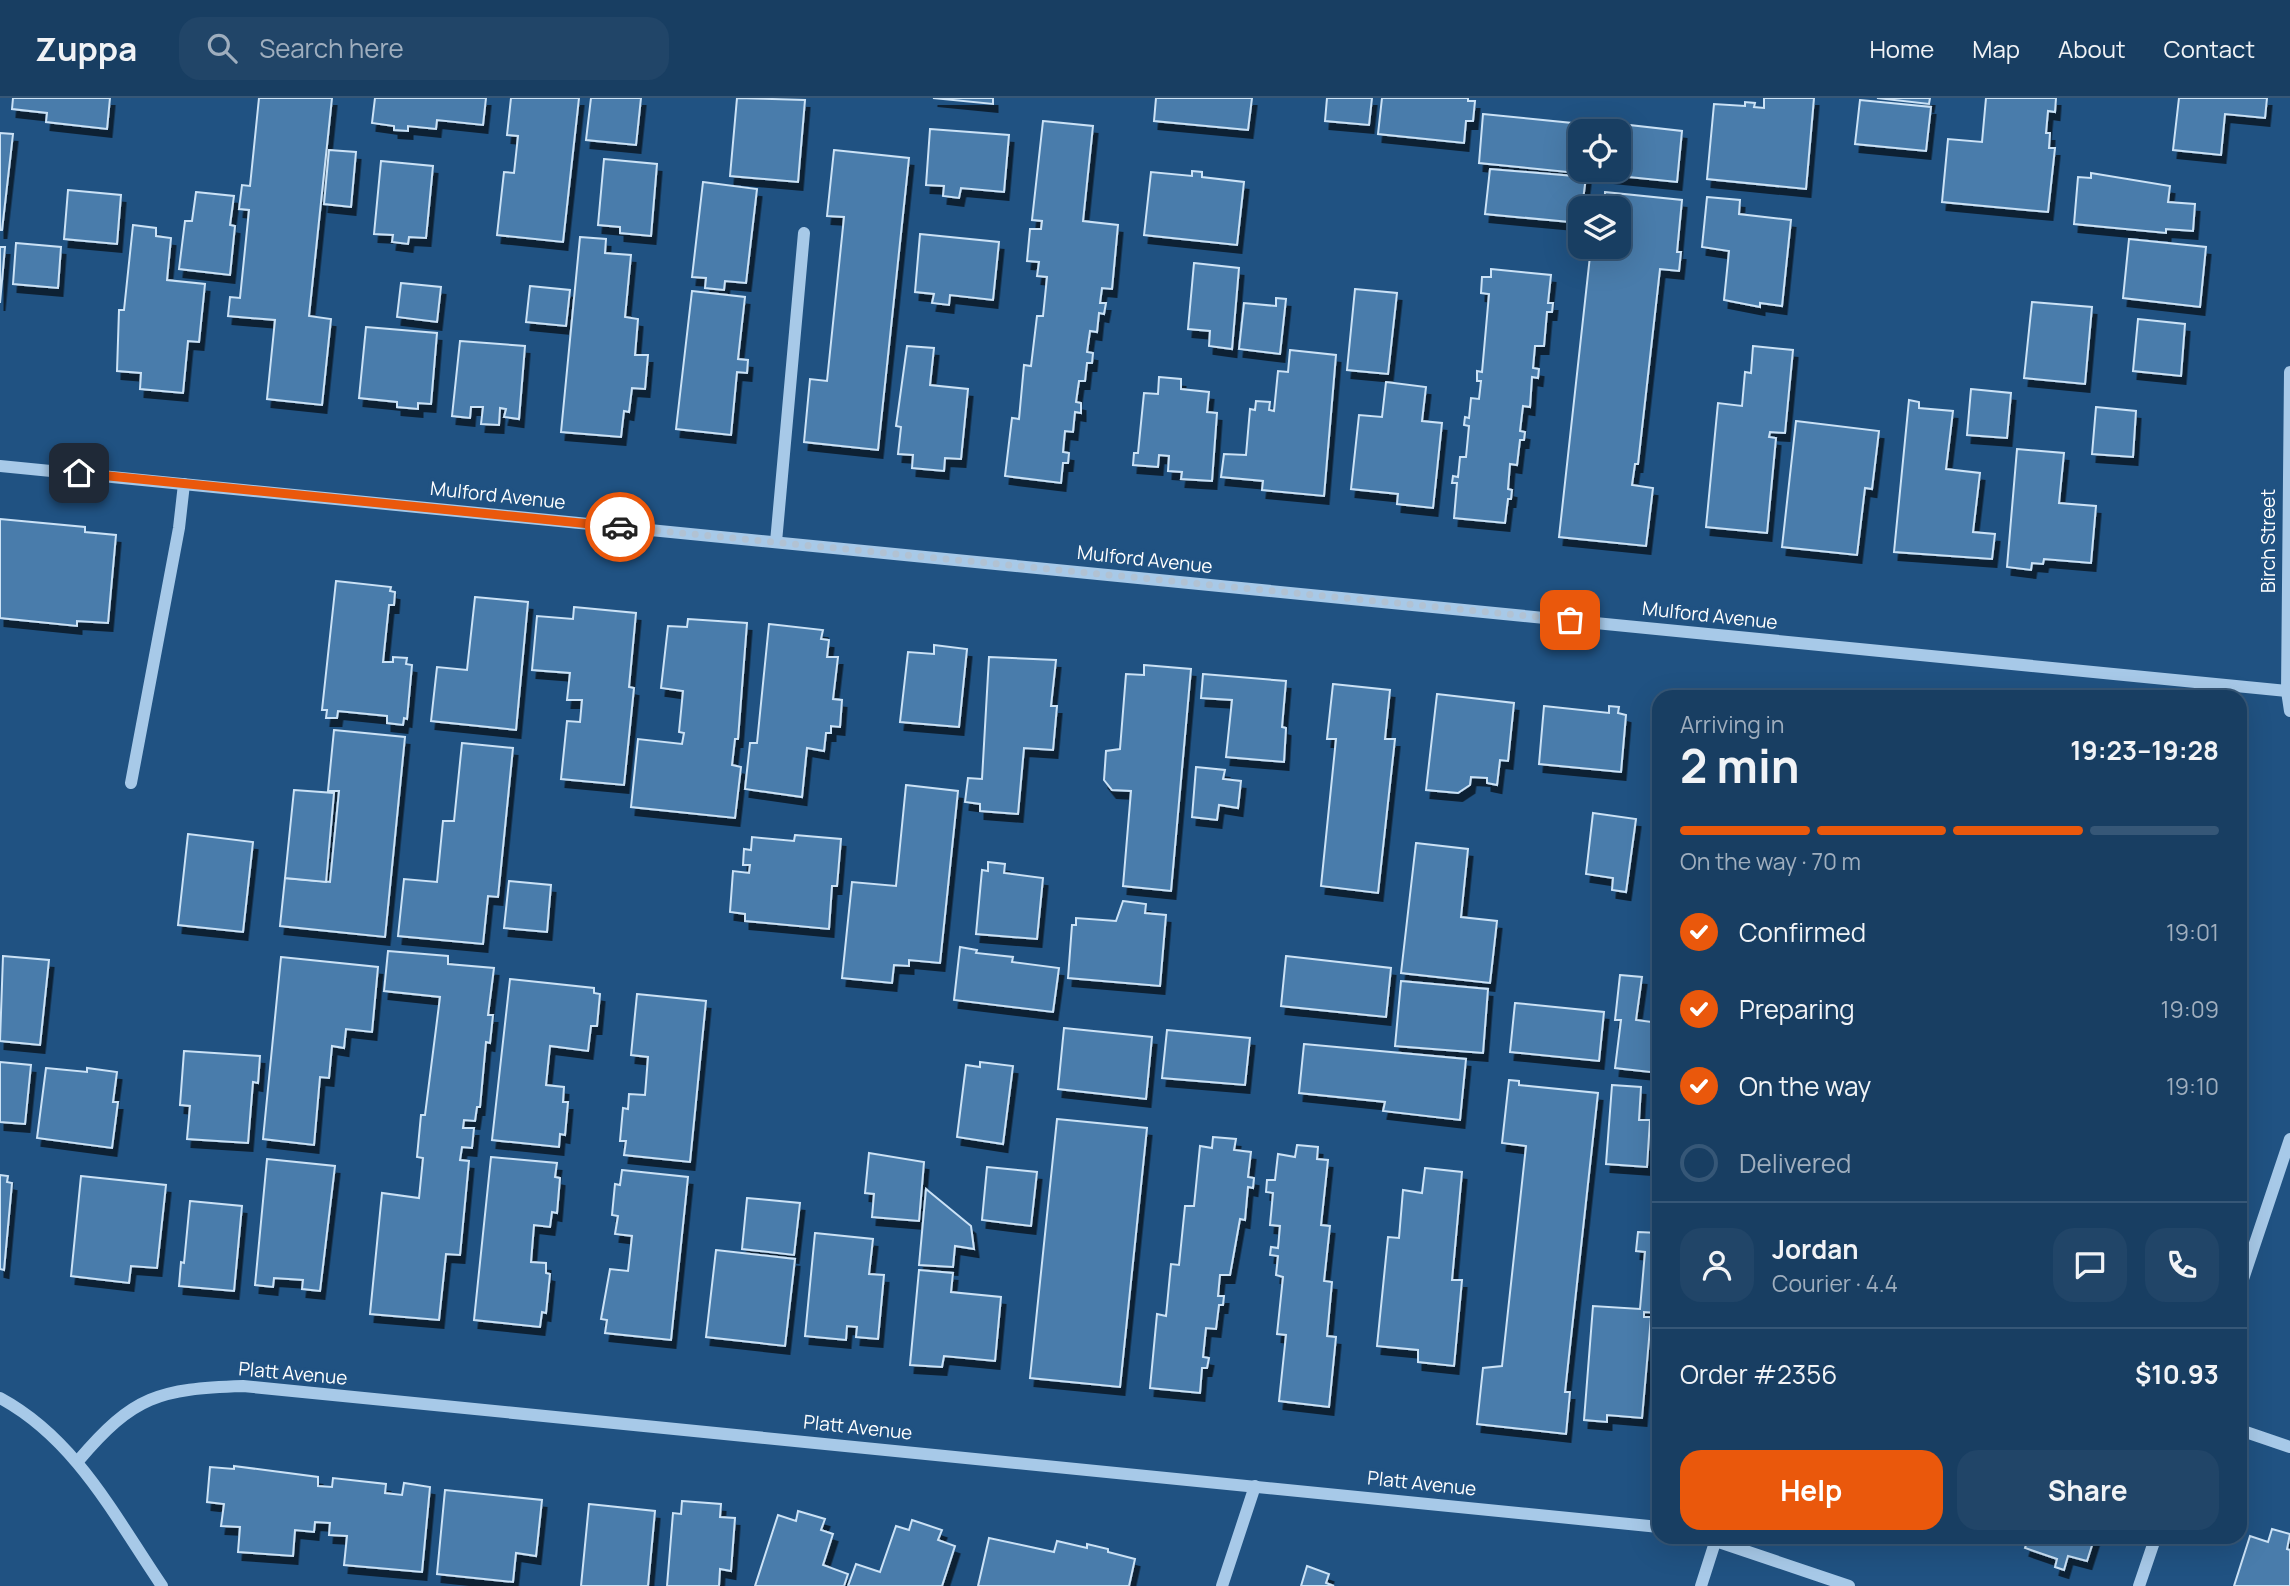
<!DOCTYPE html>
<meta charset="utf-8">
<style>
body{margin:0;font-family:Manrope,sans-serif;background:#214568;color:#f1f3f6;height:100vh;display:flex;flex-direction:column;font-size:26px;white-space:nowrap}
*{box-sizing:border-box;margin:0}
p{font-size:23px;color:#9faebe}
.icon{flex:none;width:38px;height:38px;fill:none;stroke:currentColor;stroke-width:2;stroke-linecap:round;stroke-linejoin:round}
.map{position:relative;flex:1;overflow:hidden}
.sheet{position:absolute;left:1652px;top:592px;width:595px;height:854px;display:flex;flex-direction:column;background:#183e62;border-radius:21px;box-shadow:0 7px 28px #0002,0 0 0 2px #365777}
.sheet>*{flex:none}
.controls{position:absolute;left:1568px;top:21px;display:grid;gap:14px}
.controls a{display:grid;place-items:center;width:63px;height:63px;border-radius:14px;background:#183e62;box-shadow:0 7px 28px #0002,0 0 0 2px #365777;font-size:35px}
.pin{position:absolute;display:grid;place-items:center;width:60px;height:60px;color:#fff;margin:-30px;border-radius:14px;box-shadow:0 4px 10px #0006}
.courier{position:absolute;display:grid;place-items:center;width:70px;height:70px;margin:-35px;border:5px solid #ea580c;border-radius:50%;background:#fff;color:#222;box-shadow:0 2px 9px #0007}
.headline em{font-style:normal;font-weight:700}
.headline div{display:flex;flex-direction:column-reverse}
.headline{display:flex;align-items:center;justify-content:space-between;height:119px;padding:0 28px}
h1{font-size:46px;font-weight:700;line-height:52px}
.bar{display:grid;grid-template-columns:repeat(4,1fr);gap:10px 7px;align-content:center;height:84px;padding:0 28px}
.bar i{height:9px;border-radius:5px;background:#365777}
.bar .active{background:#ea580c}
.bar p{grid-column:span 4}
.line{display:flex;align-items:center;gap:18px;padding:0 28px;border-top:2px solid #365777}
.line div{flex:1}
.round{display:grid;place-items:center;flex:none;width:74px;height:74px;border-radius:21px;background:#214568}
ol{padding:0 28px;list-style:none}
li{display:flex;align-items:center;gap:21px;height:77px}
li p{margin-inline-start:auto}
li .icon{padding:7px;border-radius:50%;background:#ea580c;color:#fff;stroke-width:4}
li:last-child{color:#9faebe}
li i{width:38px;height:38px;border:4px solid #365777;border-radius:50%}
.cta{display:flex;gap:14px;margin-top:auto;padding:14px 28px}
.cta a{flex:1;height:80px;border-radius:21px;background:#ea580c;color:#fff;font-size:28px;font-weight:700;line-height:80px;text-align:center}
.cta a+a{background:#214568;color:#f1f3f6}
header{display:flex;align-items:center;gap:42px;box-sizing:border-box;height:98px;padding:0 35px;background:#183e62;border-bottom:2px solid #365777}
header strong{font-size:33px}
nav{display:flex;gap:38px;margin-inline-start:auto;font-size:24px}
.search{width:490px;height:63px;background:#214568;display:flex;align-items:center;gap:18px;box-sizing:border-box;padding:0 24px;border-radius:21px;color:#9faebe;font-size:26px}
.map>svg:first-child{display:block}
.building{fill:#497cab;stroke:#cbe2f6;stroke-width:2;filter:url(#shadow)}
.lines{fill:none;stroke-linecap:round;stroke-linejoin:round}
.minor{stroke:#a7c9e8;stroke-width:12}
.done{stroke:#b1c2d3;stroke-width:7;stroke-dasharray:0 12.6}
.route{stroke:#ea580c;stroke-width:9}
.labels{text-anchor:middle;stroke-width:7;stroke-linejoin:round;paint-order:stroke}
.street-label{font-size:19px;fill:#fff;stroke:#205282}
</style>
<header>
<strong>Zuppa</strong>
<div class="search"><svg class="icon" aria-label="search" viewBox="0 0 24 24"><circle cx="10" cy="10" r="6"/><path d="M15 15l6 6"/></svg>Search here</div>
<nav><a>Home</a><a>Map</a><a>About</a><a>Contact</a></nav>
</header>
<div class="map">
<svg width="2290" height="1488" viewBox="0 0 2290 1488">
<defs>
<filter id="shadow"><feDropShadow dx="4.5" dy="8" stdDeviation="0" flood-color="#0009"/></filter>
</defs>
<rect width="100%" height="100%" fill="#205282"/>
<!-- building -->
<g class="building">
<path d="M13,0H110L107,31L46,24L47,15L12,11Z"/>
<path d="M259,0H332L309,218L331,221L322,307L267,301L275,222L228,218L230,199L240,200L249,112L239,111L242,87L250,88Z"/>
<path d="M375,0H486L483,27L437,22L436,31L408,28V33L394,32V28L372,25Z"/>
<path d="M511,0H579L563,144L497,137L504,74L514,75L518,38L507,37Z"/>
<path d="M591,0H641L636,47L586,42Z"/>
<path d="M737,0L805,2L798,84L730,78Z"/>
<path d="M933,0H993V6Z"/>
<path d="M1156,0H1252L1248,32L1154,23Z"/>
<path d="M1327,0H1372L1369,27L1325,23Z"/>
<path d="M1382,0H1468V3H1475L1473,23H1466L1464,45L1378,36Z"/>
<path d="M1764,0H1814L1806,91L1707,81L1714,6L1745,8V4L1755,5L1754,9L1764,10Z"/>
<path d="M1877,0H1930L1929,6Z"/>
<path d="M1986,0H2056L2055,14L2048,13L2046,35H2050L2049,50H2055L2048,114L1942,104L1948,41L1982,44Z"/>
<path d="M2179,0H2267L2265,20L2225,16L2221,57L2173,52Z"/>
<path d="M1860,2L1931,9L1926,53L1855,46Z"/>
<path d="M1483,16L1592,27L1591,33H1580V72H1587V76L1479,65Z"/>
<path d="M1043,23L1093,28L1083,123L1118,127L1112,191L1102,190L1100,205H1106L1104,216L1099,215L1097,234L1090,233L1087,254L1093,255L1092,265H1087L1085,283H1079L1076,304L1081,305V315L1075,314L1073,334L1065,333L1063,354L1069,355L1068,365H1063L1061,385L1005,378L1012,320L1019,321L1024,267L1031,268L1037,218H1043L1047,179L1037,178L1039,164L1027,163L1030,131H1041L1042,123L1032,122Z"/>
<path d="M1594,23L1682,33L1677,84L1590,75V72H1619V33H1593Z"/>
<path d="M930,31L1009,37L1004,94L961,90L959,100L943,98L944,88L926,87Z"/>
<path d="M0,35L13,36L2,132H0Z"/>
<path d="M329,52L356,54L351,109L324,106Z"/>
<path d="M834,52L909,60L878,352L804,344L810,281L827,283L844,119L827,118Z"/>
<path d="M604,61L657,66L651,138L620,135V129L598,127Z"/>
<path d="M381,63L433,68L426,140L409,139L408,146L392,144L393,137L374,136Z"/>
<path d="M1490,71L1586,79L1580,125L1485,116Z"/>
<path d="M1192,73L1202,74V79L1244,84L1237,147L1144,137L1151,74L1192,78Z"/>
<path d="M2091,75L2170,88L2168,104L2195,106L2193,133L2166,131V135L2074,126L2078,79L2091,80Z"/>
<path d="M703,84L757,91L746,185L725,183L724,192L705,190L706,180L692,179Z"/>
<path d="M68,92L121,97L117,146L64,141Z"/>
<path d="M196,94L234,98L230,127L235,128L230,177L179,171L185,123H192Z"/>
<path d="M1605,94L1682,102L1677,154H1681L1679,173L1660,171L1638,366H1635L1632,387L1653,390L1646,448L1559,439L1591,149H1619V110H1595L1596,97L1605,98Z"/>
<path d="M1707,99L1740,102L1739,116L1791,122L1782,208L1760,205V209L1724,202L1729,153L1702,149Z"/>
<path d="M133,127L156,130V138L171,140L167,182L205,186L199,244L188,243L183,295L140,291L141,275L117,273L119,212H124Z"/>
<path d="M920,136L999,144L993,202L950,197L949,207L932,205L934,196L915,194Z"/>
<path d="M580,139L606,141L605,155L631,157L625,219L638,221L635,257H648L645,291L632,290L629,314L624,313L621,339L561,334Z"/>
<path d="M2129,141L2206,149L2200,209L2123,200Z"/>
<path d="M16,145L61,149L58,190L13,186Z"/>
<path d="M0,149H5L0,205Z"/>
<path d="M1194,165L1239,170L1232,251L1209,248L1210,233L1188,231Z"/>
<path d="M1491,171L1551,177L1548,205H1553L1552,214H1547L1544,248H1535L1533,270L1539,271L1538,280L1532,279L1530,309L1523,308L1520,333L1525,334L1524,342H1520L1517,367L1510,366L1508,391L1512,392L1511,401H1508L1505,425L1454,420L1457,385H1452L1453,378L1458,379L1460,359H1466L1469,328L1464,327L1465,319L1469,320L1471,300L1479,301L1481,283H1477V273L1482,274L1489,196L1481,195L1482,179H1491Z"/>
<path d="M401,185L441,189L437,224L397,219Z"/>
<path d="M530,188L570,192L566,228L526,224Z"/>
<path d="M1355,191L1397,195L1388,276L1347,272Z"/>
<path d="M692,193L745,199L738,261L748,262L747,275L737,274L731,337L676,331Z"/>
<path d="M1276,200L1286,201L1280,256L1239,251L1244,205L1276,208Z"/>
<path d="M2032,204L2092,209L2085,286L2024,280Z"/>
<path d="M2138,221L2185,226L2181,278L2133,273Z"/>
<path d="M366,229L437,235L431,306L418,305V311L397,309V304L359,300Z"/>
<path d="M460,243L525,248L519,321L504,319L506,311L500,310L499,327L481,326L483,309H471L470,320L452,318Z"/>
<path d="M907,248L934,250L930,287L968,291L961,361L945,360L944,373L912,370L913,357L898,356L901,329L896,328Z"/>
<path d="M1753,248L1793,252L1785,335L1770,334L1769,339L1776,340L1767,435L1706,429L1718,305L1742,308L1745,274L1751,275Z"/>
<path d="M1290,252L1336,257L1324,398L1262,392L1263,383L1221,379L1224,356L1246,357L1250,311L1255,312L1256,303L1270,304L1269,312L1274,313L1278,273L1288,274Z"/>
<path d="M1159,279L1181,281V291L1209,294L1207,314L1217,315L1212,383L1181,381L1182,374L1168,373L1169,358L1159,357L1158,369L1133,367L1134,355H1138L1144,295L1158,296Z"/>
<path d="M1386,284L1426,289L1422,323L1442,325L1433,410L1397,406L1398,396L1351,391L1359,317L1382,319Z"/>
<path d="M1971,291L2011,295L2007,340L1967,337Z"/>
<path d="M1909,302L1919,304V310L1953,313L1946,371L1980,375L1973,434L1995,436L1992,461L1894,454Z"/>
<path d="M2096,309L2136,313L2133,359L2092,356Z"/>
<path d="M1796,323L1879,333L1872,391L1865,390L1857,457L1782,449Z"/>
<path d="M2017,351L2064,355L2059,405L2096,408L2091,465L2044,461L2043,466L2032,465L2031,472L2007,469Z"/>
<path d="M0,421L85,429V434L116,437L108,525L77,523V528L0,520Z"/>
<path d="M336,483L391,489L390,493L395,494L394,507H389L383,564H393V559L407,560L406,566L412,567L407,621L404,620L403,627L387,625V618L338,613L337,620H326L327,612H322Z"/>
<path d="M475,499L528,504L516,632L431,623L437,569L467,572Z"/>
<path d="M574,509L636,515L629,589L634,590L624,687L561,681L567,623L580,624L582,602H567L570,575L532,572L537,518L573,521Z"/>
<path d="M688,521L747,525L738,641H735L732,667L741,669L735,720L631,709L638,641L682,646L684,635L679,634L683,593L661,590L668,528L687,529Z"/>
<path d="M769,526L823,532L821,541L829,542L827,559H838L833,601L842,602L840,629L831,628V635H826L824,653L807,650L802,699L745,691L750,645H757Z"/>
<path d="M934,547L967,551L959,629L900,624L908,554L934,556Z"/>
<path d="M989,559L1056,562L1051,608H1057L1053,652L1024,650L1018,716L980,713V706L965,704L968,680L982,681Z"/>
<path d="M1144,567L1191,571L1171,793L1123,788L1131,693L1112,692L1104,682L1106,653L1120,651L1126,576L1144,577Z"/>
<path d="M1203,576L1286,583L1282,629L1286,630L1284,664L1226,659L1232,602L1201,600Z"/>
<path d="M1333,586L1390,592L1385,641H1395L1378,795L1321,788L1336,641H1327Z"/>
<path d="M1437,596L1514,605L1508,663L1500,662L1497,687L1487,685V680L1471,679L1470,687L1458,695L1426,692Z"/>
<path d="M1544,608L1609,615V608L1619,609L1618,615L1626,617L1621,674L1539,666Z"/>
<path d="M334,632L405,639L385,839L280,828L285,780L330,784L339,693H328Z"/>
<path d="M462,645L513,650L498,799L488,798L483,846L398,838L404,781L437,784L443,723H454Z"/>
<path d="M1196,669L1225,672L1223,681L1241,683L1238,710L1219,707L1217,722L1192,719Z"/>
<path d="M906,687L958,693L940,865L909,862V868L894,867L892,885L842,880L852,784L896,788Z"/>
<path d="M294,692L334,695L326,784L285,780Z"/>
<path d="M1593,715L1636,721L1626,794L1612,792L1613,780L1586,776Z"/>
<path d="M188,736L253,744L243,834L178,827Z"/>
<path d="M795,737L841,741L837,788H832L829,831L745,823V816L730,814L733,773L749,775L750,767H743L744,751L751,752L752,739L794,743Z"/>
<path d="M1416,745L1468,751L1461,819L1497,823L1490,885L1401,875Z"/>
<path d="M988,764L1005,766L1004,775L1043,780L1037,841L976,836L982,772L988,773Z"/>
<path d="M509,783L551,787L547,834L504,830Z"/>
<path d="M1123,803L1146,806L1145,815L1166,817L1160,888L1068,880L1072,827H1076V820L1116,823Z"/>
<path d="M960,849L977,852L976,855L1013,859L1012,864L1059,870L1053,914L954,902Z"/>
<path d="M388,853L448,858V866L494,870L488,917H493L490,945L486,944L480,1009H477L475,1023L464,1022L463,1030H474L472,1050L462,1049L460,1062L469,1063L460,1157L446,1156L439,1222L370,1216L382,1095L419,1100L423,1060L417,1059L421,1017H425L440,899L384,893Z"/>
<path d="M3,858L49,862L40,947L0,943Z"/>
<path d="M1286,858L1391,870L1386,919L1281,908Z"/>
<path d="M281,859L378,869L372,934L346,931L344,950L332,948L329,980L320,979L314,1047L263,1041Z"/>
<path d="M1620,877L1642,879L1636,922L1659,925V975L1615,970L1621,922H1615Z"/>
<path d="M510,881L594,890V895L600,896L597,928H591L588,953L550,948L546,987L564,989L563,1004H568L565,1037L560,1036L559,1049L492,1042Z"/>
<path d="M1401,883L1488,891L1483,955L1395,948Z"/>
<path d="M637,896L706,903L690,1064L624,1057L626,1043H620L623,1010L628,1011L629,996L645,997L648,959L631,957Z"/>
<path d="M1515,905L1604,914L1599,963L1510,954Z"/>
<path d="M1064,930L1152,939L1146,1001L1058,991Z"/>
<path d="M1167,932L1250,940L1245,987L1162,980Z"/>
<path d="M1304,946L1466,961L1460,1022L1383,1013L1385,1004L1299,995Z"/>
<path d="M184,953L260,958L258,985L253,984L248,1045L187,1041L190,1008L180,1007Z"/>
<path d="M0,964L31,967L25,1026L0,1024Z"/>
<path d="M980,964L1013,968L1003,1046L957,1039L966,967L980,969Z"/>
<path d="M46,970L87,974V970L117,974L113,1004H118L112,1050L37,1040Z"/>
<path d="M1509,982L1519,983V987L1598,995L1565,1294H1570L1566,1336L1477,1326L1483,1270L1502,1268L1526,1048L1502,1045Z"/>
<path d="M1612,987L1641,989L1639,1022H1650L1647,1069L1606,1066Z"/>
<path d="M1656,991H1659V1032L1653,1019Z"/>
<path d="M1057,1021L1147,1030L1120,1289L1030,1280Z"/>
<path d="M1213,1039L1236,1041L1234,1052L1251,1054L1248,1079L1254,1080L1253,1090L1248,1089L1245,1122L1240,1121L1230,1177H1220L1218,1198H1224L1223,1207H1219L1216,1231L1206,1230L1203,1259L1209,1260L1207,1270H1202L1200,1295L1150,1290L1157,1216L1166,1218L1171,1166L1179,1167L1185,1108H1194L1200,1048L1212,1050Z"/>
<path d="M1297,1047L1318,1049L1317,1061L1328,1062L1321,1127L1330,1128L1324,1183L1332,1184L1327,1238L1336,1239L1329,1309L1279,1303L1286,1237L1277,1236L1283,1179L1276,1177L1278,1158L1270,1157L1271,1149L1278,1150L1280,1128L1270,1127L1273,1095L1266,1094L1267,1082H1275L1278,1056L1295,1059Z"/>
<path d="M869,1055L924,1064L919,1123L872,1119L874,1096L865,1095Z"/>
<path d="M491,1059L557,1065L555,1079L560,1080L557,1115L552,1114L550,1129L534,1127L531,1164L546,1165V1175L550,1176L546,1215L542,1214L540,1229L474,1222Z"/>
<path d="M267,1061L335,1068L320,1193L302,1191L303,1182L274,1180L273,1189L255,1187Z"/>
<path d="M987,1069L1037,1074L1031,1128L982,1122Z"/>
<path d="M1425,1070L1462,1074L1452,1182H1462L1454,1268L1418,1264V1252L1377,1248L1388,1139L1399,1140L1403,1092L1422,1095Z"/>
<path d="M622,1072L688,1079L671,1242L605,1235L607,1222L601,1221L610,1171L628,1173L632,1138L615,1136L618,1118L612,1117L615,1086L620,1087Z"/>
<path d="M0,1077L8,1078L7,1084L12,1085L4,1172L0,1171Z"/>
<path d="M81,1078L166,1087L157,1170L131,1168L129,1185L71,1178Z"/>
<path d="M926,1091L971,1128L974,1151L955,1148L953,1169L919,1167Z"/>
<path d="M747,1100L800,1105L794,1157L742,1151Z"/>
<path d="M190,1103L242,1108L234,1193L179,1188L181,1164L184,1165Z"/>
<path d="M1638,1134L1659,1135V1215L1644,1214V1219H1651L1642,1320L1607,1317V1324L1584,1322L1593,1208L1640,1211L1645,1154L1636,1153Z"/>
<path d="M815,1135L873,1141L869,1176L884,1177L878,1241L856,1239L857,1229L847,1228L846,1242L805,1238Z"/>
<path d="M716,1152L795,1161L785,1248L706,1239Z"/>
<path d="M919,1172L953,1175L951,1194L1001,1199L995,1263L944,1258L942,1269L910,1267Z"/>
<path d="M234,1368L318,1379V1388L332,1389L333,1380L386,1386L385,1395L402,1397L404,1385L430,1389L422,1474L344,1467L347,1438L329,1437L330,1425L315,1424L314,1434L295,1432L293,1458L238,1454L240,1429L221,1428L224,1406L207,1404L210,1369L234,1371Z"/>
<path d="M445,1392L542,1402L536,1458L516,1455L513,1484L437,1476Z"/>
<path d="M682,1403L721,1406L720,1419L735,1420L731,1473L720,1471L719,1488H667L673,1415L681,1416Z"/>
<path d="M589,1406L655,1413L648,1488H581Z"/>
<path d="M798,1413L825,1421L821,1432L833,1436L823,1467L848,1476L844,1488H755L778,1417L796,1423Z"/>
<path d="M912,1422L942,1432L938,1442L955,1448L942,1488H848L856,1466L880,1474L896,1428L909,1432Z"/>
<path d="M2272,1431L2290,1436L2287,1451L2290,1452V1488H2234L2250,1438L2268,1444Z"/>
<path d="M2029,1438H2095L2087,1463L2068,1458L2064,1472L2055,1469L2057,1461L2025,1450Z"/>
<path d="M989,1440L1054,1454L1057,1443L1087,1450V1446L1108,1451V1454L1135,1461L1129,1488H978Z"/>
<path d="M1307,1468L1329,1476L1326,1485L1334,1488H1301Z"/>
</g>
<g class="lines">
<!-- minor -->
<g class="minor">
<path d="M2290,274L2287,593L2290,613"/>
<path d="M0,368L2287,593"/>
<path d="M776,444L804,135"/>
<path d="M131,685L179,430L184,386"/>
<path d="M2240,1190L2290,1041"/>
<path d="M0,1300C76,1341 115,1419 162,1488"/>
<path d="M2240,1332L2290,1349"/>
<path d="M78,1363C134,1297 159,1291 243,1288L1659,1429"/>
<path d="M1701,1438L1849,1488"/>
<path d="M1222,1488L1255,1388"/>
<path d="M1701,1488L1717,1438"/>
<path d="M2139,1488L2156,1438"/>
</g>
</g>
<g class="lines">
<!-- done -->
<path class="done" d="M620,429L1570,522"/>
<!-- route -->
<path class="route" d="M79,375L620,429"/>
</g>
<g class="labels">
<!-- street labels -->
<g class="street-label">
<text transform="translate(498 397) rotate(6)" y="7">Mulford Avenue</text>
<text transform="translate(2268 443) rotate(-90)" y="7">Birch Street</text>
<text transform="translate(1145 461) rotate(6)" y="7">Mulford Avenue</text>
<text transform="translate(1710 517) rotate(6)" y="7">Mulford Avenue</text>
<text transform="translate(293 1275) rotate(5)" y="7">Platt Avenue</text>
<text transform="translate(858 1329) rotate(6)" y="7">Platt Avenue</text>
<text transform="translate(1422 1385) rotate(6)" y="7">Platt Avenue</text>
</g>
</g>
</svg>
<div class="controls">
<a><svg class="icon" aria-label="locate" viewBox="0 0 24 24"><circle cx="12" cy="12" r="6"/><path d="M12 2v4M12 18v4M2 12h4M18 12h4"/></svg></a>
<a><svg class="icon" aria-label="layers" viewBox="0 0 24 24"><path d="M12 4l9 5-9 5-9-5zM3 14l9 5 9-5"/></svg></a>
</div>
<div class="pin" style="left:1570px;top:522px;background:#ea580c"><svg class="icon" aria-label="bag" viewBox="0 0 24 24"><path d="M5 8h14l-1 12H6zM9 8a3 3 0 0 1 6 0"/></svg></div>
<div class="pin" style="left:79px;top:375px;background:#1f2937"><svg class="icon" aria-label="home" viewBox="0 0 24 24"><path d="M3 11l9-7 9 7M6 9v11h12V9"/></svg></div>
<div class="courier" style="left:620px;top:429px"><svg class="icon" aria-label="car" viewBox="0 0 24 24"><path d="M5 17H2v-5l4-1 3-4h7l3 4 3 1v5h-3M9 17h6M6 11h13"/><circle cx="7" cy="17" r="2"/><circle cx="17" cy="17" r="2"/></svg></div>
<section class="sheet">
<div class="headline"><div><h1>2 min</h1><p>Arriving in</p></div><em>19:23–19:28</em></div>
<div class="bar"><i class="active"></i><i class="active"></i><i class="active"></i><i></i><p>On the way · 70 m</p></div>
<ol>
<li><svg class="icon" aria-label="check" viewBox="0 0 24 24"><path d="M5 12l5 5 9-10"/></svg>Confirmed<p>19:01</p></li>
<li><svg class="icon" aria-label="check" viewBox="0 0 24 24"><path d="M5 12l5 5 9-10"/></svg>Preparing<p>19:09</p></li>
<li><svg class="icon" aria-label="check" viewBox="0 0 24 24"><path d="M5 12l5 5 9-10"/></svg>On the way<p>19:10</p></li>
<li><i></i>Delivered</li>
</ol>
<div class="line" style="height:126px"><a class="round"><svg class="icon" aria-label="person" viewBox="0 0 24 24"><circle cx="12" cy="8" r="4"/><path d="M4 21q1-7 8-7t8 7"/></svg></a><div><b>Jordan</b><p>Courier · 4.4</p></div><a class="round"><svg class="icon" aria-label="chat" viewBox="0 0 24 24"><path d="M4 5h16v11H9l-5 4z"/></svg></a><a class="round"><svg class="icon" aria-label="phone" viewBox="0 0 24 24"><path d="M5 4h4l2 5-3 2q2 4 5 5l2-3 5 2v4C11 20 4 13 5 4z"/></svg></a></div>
<div class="line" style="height:91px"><div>Order #2356</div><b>$10.93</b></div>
<div class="cta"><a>Help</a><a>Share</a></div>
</section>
</div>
